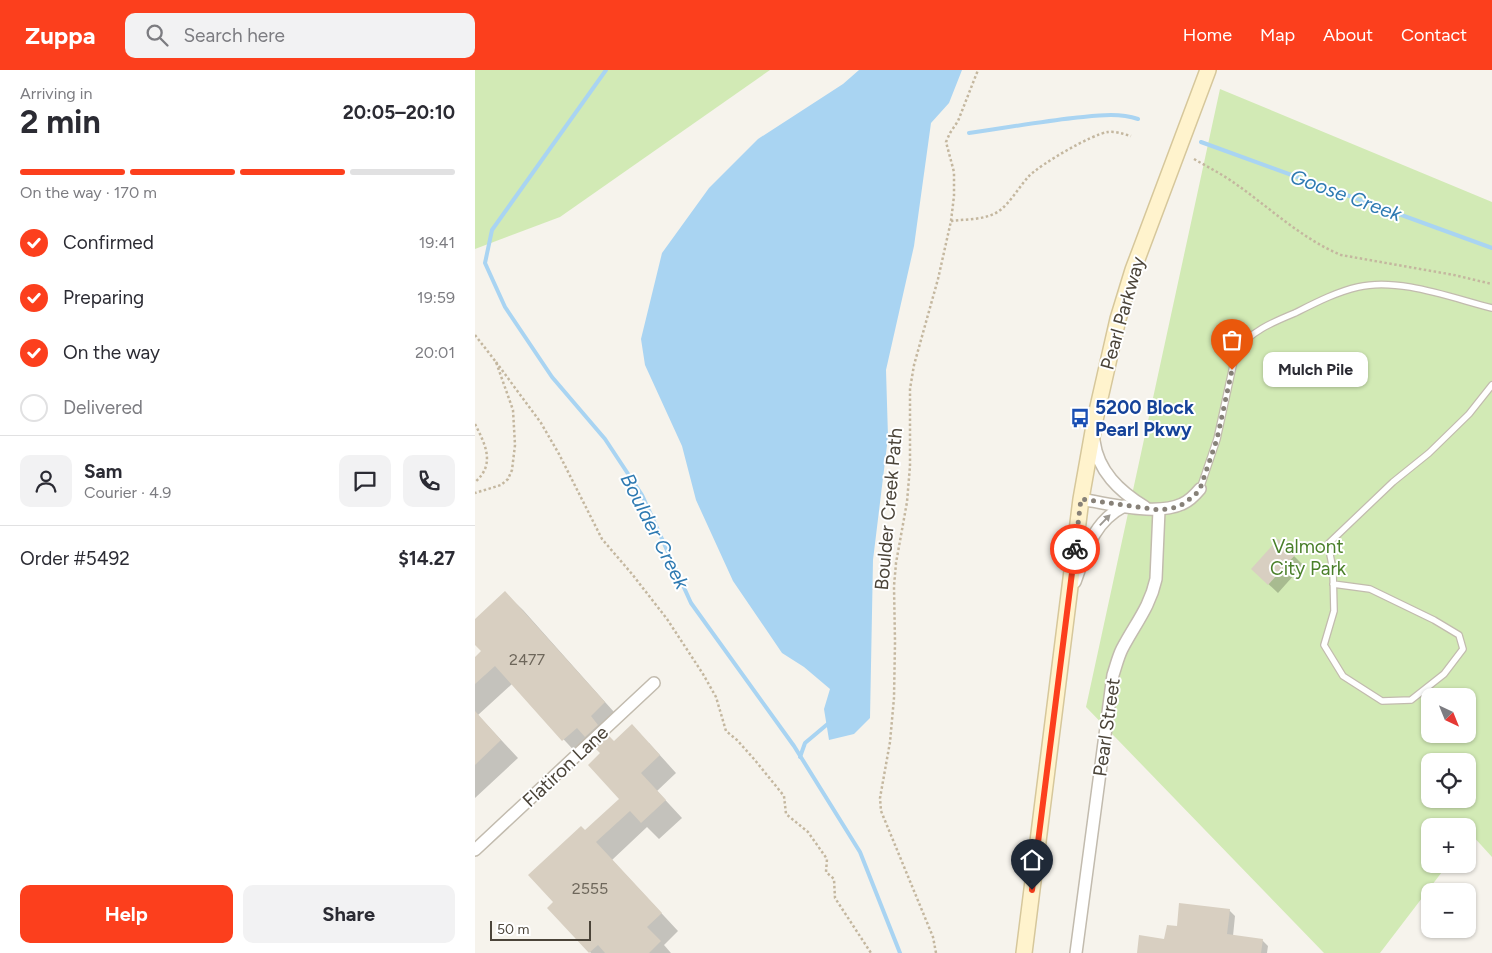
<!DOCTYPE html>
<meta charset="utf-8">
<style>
body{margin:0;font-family:Figtree,sans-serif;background:#f2f2f3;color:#2b2b33;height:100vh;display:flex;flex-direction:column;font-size:19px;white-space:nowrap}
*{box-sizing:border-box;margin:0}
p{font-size:16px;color:#7c7c81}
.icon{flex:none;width:28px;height:28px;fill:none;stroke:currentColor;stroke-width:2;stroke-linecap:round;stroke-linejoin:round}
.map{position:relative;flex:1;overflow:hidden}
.sheet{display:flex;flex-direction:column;background:#fff;width:475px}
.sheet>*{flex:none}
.needle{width:32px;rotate:137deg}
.fabs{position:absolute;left:946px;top:618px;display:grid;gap:10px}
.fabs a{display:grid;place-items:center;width:55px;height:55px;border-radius:10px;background:#fff;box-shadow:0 1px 4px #0004;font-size:25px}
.scale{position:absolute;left:15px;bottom:12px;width:101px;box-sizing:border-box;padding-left:5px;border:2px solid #4b4439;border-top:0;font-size:14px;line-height:18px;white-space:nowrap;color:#4b4439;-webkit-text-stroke:4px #fff;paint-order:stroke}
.pin{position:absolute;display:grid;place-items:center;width:42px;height:42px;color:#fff;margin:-51px -21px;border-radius:50% 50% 50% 0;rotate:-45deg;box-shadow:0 0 5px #0007}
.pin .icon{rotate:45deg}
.courier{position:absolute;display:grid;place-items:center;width:50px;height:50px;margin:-25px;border:4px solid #fc3f1d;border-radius:50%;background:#fff;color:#222;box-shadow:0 1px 6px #0007}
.bubble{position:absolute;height:35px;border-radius:10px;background:#fff;box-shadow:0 1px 4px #0004;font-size:16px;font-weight:700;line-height:35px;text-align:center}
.head em{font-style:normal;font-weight:700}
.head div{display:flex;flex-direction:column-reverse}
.head{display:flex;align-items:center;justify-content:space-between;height:85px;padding:0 20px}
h1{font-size:32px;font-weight:700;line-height:38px}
.bar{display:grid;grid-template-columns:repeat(4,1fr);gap:8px 5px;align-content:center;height:60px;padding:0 20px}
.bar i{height:6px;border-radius:4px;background:#e1e1e2}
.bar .on{background:#fc3f1d}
.bar p{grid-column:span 4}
.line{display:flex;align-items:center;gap:12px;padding:0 20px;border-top:1px solid #e1e1e2}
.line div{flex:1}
.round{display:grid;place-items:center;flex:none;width:52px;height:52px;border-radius:10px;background:#f2f2f3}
ol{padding:0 20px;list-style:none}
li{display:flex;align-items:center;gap:15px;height:55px}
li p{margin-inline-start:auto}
li .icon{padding:5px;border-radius:50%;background:#fc3f1d;color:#fff;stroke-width:4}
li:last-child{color:#7c7c81}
li i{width:28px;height:28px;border:2px solid #e1e1e2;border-radius:50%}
.button{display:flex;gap:10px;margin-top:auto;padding:10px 20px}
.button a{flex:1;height:58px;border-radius:10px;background:#fc3f1d;color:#fff;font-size:20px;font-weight:700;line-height:58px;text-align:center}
.button a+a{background:#f2f2f3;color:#2b2b33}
header{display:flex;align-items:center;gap:30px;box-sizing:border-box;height:70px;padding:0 25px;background:#fc3f1d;color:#fff}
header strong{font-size:24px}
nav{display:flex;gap:28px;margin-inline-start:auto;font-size:18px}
.search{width:350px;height:45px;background:#f2f2f3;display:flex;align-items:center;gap:12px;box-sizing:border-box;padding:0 18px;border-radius:10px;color:#7c7c81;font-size:19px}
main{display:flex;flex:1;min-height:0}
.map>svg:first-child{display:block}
.green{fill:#d2eab5;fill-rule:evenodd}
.water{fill:#a9d4f2}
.shadow{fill:#0003}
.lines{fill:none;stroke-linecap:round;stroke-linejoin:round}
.stream{stroke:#a9d4f2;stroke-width:4}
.building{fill:#d8cfc1}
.lane-casing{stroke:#c2bbae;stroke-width:8}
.street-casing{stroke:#c2bbae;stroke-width:14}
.secondary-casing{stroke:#d6c79b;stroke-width:18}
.path{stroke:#c4b79f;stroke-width:2.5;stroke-dasharray:2.5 2.5;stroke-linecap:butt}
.lane{stroke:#fff;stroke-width:5.5}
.street{stroke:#fff;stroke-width:11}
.secondary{stroke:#fff3cd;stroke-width:15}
.oneway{fill:#9c9892}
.done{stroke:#878178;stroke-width:5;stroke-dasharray:0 9}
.route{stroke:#fc3f1d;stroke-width:6}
.labels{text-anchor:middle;stroke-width:4;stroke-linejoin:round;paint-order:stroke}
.number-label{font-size:16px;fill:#6e675b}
.street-label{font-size:19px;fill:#4b4439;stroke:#fff}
.transit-label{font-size:19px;font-weight:bold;fill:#164399;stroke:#fff;text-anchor:start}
.park-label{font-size:19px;fill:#4a7f2a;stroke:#fff}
.water-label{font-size:20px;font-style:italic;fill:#2e7ab2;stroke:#fff}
</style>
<header>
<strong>Zuppa</strong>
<div class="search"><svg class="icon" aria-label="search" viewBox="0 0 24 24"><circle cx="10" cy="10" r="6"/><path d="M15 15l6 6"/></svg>Search here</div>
<nav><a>Home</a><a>Map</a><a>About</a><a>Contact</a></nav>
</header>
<main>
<section class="sheet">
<div class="head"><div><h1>2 min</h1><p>Arriving in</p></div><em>20:05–20:10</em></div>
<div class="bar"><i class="on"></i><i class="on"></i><i class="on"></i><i></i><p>On the way · 170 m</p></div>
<ol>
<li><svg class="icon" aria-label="check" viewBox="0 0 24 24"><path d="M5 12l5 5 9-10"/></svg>Confirmed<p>19:41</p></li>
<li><svg class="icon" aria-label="check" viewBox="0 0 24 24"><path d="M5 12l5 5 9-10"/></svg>Preparing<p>19:59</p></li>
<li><svg class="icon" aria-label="check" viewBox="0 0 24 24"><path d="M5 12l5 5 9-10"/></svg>On the way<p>20:01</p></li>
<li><i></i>Delivered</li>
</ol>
<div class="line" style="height:90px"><a class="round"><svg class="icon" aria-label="person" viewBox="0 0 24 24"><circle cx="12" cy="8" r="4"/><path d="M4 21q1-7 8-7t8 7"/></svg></a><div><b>Sam</b><p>Courier · 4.9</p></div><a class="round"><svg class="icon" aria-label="chat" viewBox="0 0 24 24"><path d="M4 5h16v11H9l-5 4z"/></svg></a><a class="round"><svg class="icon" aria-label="phone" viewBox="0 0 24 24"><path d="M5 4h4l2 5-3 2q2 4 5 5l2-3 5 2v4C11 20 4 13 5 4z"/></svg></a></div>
<div class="line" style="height:65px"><div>Order #5492</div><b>$14.27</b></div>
<div class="button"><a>Help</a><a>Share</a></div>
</section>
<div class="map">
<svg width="1017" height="883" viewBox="0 0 1017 883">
<rect width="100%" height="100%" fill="#f6f3ec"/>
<!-- green -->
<g class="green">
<path d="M0,0H295L85,147L0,179Z"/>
<path d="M745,19L1017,132V787L996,764L993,768L992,756H955V794H973L905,883H849L611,637ZM955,626H992V664H955ZM955,691H992V729H955Z"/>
</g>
<!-- water -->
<path class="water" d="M384,0H487L474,33L456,53L439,176L411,300L413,367L398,490L395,648L379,664L354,670L349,639L355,619L329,597L307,583L258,511L221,430L207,376L170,295L166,269L187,183L234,118L283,69L368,14Z"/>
<!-- shadow -->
<g class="shadow">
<path d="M819,486L828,495L803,523L787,508Z"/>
<path d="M30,523L48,540L147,651L132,664L139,672L174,673L201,703L182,721L207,748L184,769L172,757L137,790L203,861L189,875L196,883H116L74,838L80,832L110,762L146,729L127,683L123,678L120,675L106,688L37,614L3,645L43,688L0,728V588L8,581L0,573V550Z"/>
<path d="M754,840L760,846L758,866L787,870L793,876L792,883H663L690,870L704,858Z"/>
</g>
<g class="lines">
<!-- stream -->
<g class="stream">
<path d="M131,0L17,160L10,193L30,237L77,307L130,369L167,425L216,533L319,676L385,782L425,883"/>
<path d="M494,63C529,58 563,52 598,48C620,46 642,42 663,49"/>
<path d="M726,72L1017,178"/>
<path d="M325,687L330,673L355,652"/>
</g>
</g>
<!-- building -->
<g class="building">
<path d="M803,469L820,485L793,515L776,499Z"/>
<path d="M30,521L130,632L116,646L123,655L110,667L102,658L87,671L20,596L0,614V587L6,581L0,575V549Z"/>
<path d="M0,641L26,670L0,695Z"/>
<path d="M157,654L185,685L166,703L191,730L166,753L155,741L121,772L187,843L172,857L186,871L174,883H130L123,875L114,883L72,838L78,832L53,805L106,756L110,760L144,729L113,695L125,683L120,678L134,666L139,671Z"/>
<path d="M704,833L755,839L752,864L788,869L786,883H662L664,865L689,869L692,855L702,856Z"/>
</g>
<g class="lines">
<defs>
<g id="lane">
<path d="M725,419L742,369L761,282C774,262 798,252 820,243C840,233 861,222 883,217C923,207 977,228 1017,238"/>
<path d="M858,514L895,519L959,550L984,565L988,579L969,604L936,630L907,631L868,606L849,575L859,541L858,500L853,474L918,412L954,383L994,344L1017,315"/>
</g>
<g id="street">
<path d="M619,371C623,401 644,421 670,437"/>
<path d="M606,429C634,434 681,446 707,434C714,431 720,425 725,419"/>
<path d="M600,512C611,481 618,452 649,436"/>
<path d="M0,780L179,613"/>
<path d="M601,883L638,605C641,596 643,587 647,579C660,554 675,537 681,509L684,440"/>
</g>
<path id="secondary" d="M549,883L606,429L620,350L643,249L658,200L733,0"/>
</defs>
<!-- lane casing -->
<use href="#lane" class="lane-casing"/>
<!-- street casing -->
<use href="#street" class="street-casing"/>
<!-- secondary casing -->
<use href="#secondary" class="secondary-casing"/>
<!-- path -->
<g class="path">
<path d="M719,89C731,96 743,102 755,110C792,135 825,168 866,185L979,205L1017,214"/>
<path d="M476,151C492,149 511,150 524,141C536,132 544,117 554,106C566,94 617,64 633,62C641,61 648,64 656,66"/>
<path d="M0,265L21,292L38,340L40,375L37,400L33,409L26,415L0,423"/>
<path d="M21,292L66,353L84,384L127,469L157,504L192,549L228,604L241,627L251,661L262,670L279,689L309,726L311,744L333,762L352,789L351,802L359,809L360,828L396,883"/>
<path d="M0,354C10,374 21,394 0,412"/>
<path d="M461,883L458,867L406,741L405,728L415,672L419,628L420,572L419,516L421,493L432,432L435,396V319L439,295L463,209L476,151L479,126V102L471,72L475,63L483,51L503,0"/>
</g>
<!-- lane -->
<use href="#lane" class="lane"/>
<!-- street -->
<use href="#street" class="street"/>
<!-- secondary -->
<use href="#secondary" class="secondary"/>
</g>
<!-- one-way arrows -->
<defs><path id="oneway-solid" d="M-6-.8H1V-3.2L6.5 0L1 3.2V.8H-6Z" transform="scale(1.25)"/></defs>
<use class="oneway" href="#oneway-solid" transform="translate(630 450) rotate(-46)"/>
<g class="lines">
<!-- done -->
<path class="done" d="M600,479L606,429L684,440L698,438L708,434L720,425L725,419L742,369L757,300"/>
<!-- route -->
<path class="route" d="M557,820L600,479"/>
</g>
<!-- icons -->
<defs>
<symbol id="bus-bare" viewBox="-9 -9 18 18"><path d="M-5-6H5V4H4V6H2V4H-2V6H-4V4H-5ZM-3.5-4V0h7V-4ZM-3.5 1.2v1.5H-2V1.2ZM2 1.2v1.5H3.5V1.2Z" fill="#1a4fb4" stroke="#fff" stroke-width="2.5" paint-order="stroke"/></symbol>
</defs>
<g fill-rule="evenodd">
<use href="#bus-bare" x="591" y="334" width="28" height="28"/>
</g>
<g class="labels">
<!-- number labels -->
<g class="number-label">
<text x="52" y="595">2477</text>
<text x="115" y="824">2555</text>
</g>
<!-- street labels -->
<g class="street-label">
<text transform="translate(647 243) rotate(-74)" y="7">Pearl Parkway</text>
<text transform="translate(413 439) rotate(-85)" y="7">Boulder Creek Path</text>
<text transform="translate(631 657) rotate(-82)" y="7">Pearl Street</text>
<text transform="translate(90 696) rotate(-43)" y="7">Flatiron Lane</text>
</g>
<!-- transit labels -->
<g class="transit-label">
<text x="620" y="344">5200 Block<tspan x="620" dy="22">Pearl Pkwy</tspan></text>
</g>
<!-- park labels -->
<g class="park-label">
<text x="833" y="483">Valmont<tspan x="833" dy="22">City Park</tspan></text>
</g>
<!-- water labels -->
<g class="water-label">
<text transform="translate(871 125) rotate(20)" y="7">Goose Creek</text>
<text transform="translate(180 461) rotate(63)" y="7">Boulder Creek</text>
</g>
</g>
</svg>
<div class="fabs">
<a><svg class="needle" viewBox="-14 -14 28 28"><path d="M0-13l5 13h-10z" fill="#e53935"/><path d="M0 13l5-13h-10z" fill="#7c7c81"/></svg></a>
<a><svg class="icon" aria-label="locate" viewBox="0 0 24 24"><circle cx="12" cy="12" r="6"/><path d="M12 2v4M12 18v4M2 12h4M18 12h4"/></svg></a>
<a>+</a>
<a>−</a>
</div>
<div class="scale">50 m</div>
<div class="pin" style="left:757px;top:300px;background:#ea580c"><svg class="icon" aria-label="bag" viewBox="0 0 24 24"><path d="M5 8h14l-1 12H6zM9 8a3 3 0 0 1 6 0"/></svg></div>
<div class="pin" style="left:557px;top:820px;background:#1f2937"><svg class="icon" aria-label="home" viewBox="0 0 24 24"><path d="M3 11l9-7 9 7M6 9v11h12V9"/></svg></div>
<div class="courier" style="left:600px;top:479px"><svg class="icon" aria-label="bike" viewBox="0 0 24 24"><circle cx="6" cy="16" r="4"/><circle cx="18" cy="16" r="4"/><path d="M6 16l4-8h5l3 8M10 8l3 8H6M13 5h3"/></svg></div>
<div class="bubble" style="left:788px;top:282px;width:105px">Mulch Pile</div>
</div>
</main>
